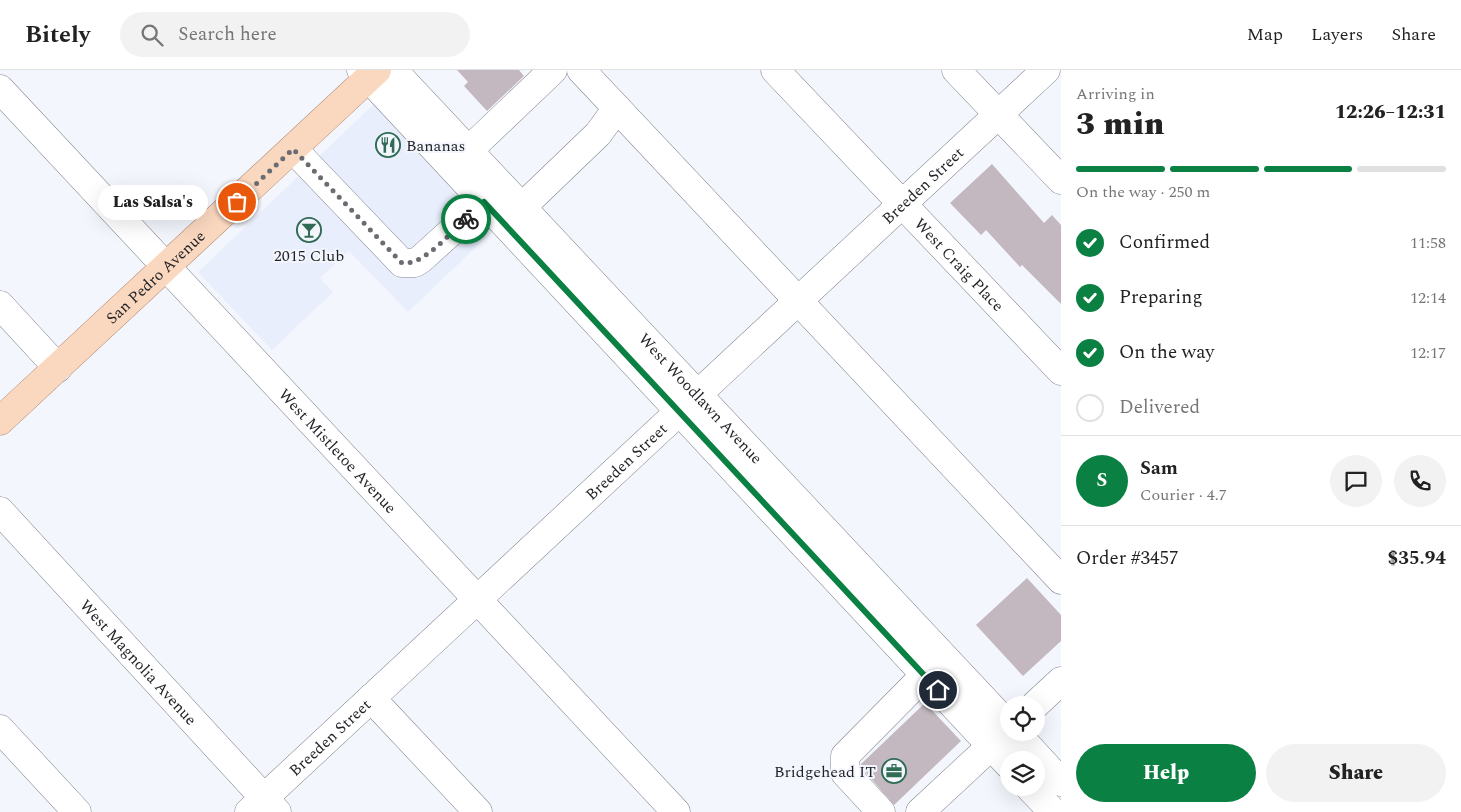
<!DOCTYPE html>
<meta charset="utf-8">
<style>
body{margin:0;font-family:Spectral,serif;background:#f2f2f2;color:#222;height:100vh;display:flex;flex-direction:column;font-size:19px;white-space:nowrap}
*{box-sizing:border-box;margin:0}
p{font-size:16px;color:#767676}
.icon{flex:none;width:28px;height:28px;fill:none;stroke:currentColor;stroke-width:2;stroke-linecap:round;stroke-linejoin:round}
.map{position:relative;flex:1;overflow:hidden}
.panel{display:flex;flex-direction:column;background:#fff;width:400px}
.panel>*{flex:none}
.fabs{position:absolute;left:1000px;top:626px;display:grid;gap:10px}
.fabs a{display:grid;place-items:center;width:45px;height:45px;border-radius:50%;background:#fff;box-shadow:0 5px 20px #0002;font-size:25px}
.pin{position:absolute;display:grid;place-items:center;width:42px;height:42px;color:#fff;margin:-21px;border:2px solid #fff;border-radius:50%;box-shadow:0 1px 5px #0007}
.courier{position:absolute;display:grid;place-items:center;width:50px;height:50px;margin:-25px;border:4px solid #0b8043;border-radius:50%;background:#fff;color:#222;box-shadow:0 1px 6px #0007}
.bubble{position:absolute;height:35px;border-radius:18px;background:#fff;box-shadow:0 5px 20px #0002;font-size:16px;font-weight:800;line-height:35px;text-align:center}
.headline em{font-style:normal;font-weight:800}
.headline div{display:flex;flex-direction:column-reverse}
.headline{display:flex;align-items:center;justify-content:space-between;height:85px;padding:0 15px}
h1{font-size:32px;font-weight:800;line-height:38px}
.bar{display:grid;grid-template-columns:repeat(4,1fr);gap:8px 5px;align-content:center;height:60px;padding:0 15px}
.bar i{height:6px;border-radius:4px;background:#e0e0e0}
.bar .current{background:#0b8043}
.bar p{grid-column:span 4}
.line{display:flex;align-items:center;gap:12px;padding:0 15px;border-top:1px solid #e0e0e0}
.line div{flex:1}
.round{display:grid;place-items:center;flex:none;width:52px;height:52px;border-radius:26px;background:#f2f2f2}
ol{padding:0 15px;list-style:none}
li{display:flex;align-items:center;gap:15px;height:55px}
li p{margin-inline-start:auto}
li .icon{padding:5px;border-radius:50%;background:#0b8043;color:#fff;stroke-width:4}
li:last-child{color:#767676}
li i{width:28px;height:28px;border:2px solid #e0e0e0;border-radius:50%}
.cta{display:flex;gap:10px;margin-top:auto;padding:10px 15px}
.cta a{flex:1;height:58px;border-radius:30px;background:#0b8043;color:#fff;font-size:20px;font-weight:800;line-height:58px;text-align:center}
.cta a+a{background:#f2f2f2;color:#222}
header{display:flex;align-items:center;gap:30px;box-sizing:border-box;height:70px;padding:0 25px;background:#fff;border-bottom:1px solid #e0e0e0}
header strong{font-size:24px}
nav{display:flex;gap:28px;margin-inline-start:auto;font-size:18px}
.search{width:350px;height:45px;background:#f2f2f2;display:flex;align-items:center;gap:12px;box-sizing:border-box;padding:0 18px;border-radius:28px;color:#767676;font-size:19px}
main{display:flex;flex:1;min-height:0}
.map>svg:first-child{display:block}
.built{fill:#e9eefd}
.building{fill:#c3b8bf}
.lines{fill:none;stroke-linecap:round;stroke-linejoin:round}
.minor-casing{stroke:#80848e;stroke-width:29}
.major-casing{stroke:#ab866e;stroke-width:29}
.minor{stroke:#fff;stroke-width:28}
.major{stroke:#fad7bf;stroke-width:28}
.done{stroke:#6a6c71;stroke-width:5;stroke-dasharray:0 9}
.route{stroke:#0b8043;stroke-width:6}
.labels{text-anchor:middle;stroke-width:4;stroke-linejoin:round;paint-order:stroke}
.poi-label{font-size:16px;fill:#1f2125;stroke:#f4f6fd;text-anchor:start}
.street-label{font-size:16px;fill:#1f2125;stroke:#f4f6fd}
</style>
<header>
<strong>Bitely</strong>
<div class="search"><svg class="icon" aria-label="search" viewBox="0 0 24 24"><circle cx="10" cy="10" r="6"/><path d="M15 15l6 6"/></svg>Search here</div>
<nav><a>Map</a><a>Layers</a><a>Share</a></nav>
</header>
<main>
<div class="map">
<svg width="1061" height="742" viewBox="0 0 1061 742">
<rect width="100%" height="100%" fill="#f4f6fd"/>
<!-- built -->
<path class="built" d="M377,31L497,157L408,242L349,181L320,208L333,222L272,280L198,202Z"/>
<!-- building -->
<g class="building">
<path d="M457,0H519L524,6L487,41L464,16L468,12Z"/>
<path d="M992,94L1044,153L1052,145L1061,155V234L1022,195L1020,197L986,160L981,165L950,133Z"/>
<path d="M1027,508L1061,545V571L1023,606L976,555Z"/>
<path d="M925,633L961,671L894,735L861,697V694Z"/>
</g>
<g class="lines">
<defs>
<g id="minor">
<path d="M361,0L1009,695"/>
<path id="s1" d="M393,0L1009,656"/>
<path d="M581,0L1061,510"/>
<path id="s2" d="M775,0L1061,301"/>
<path d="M956,0L1061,110"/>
<path id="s3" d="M0,19L676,742"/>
<path d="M293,79L402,193H415L421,189L484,132"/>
<path d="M469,80L553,0"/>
<path d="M522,137L598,64L617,38"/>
<path d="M0,235L58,298"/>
<path id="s4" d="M0,441L277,742"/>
<path d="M371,628L478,742"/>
<path d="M1035,635L1061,611"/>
<path d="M0,659L77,742"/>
<path d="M1015,662L1061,712"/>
<path d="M1030,718L1053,742"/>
<path id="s5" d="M249,742L1046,0"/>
<path d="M881,742L845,703V686L925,605"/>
<path d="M920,742L1004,664"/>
</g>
<g id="major">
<path id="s6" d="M0,351L377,0"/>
</g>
</defs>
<!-- minor casing -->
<use href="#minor" class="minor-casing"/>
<!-- major casing -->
<use href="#major" class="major-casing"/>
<!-- minor -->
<use href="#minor" class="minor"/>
<!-- major -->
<use href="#major" class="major"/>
</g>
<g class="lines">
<!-- done -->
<path class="done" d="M237,132L293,79L402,193C423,196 450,163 466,149"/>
<!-- route -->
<path class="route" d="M466,149L484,132L938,620"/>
</g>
<!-- icons -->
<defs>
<symbol id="restaurant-ring" viewBox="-11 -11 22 22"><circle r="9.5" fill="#f4f6fd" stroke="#306b54" stroke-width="1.5"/><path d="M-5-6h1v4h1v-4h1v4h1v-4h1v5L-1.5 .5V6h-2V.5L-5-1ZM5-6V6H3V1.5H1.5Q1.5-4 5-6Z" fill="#306b54"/></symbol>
<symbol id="bar-ring" viewBox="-11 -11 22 22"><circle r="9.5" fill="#f4f6fd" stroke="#306b54" stroke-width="1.5"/><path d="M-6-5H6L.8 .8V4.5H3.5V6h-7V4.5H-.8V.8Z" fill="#306b54"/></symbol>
<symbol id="office-ring" viewBox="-11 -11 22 22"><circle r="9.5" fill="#f4f6fd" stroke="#306b54" stroke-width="1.5"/><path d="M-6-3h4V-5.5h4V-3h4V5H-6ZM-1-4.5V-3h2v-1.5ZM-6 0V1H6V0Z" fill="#306b54"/></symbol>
</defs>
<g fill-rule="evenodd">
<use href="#restaurant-ring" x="374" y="61" width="28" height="28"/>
<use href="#bar-ring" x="295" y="146" width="28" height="28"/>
<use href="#office-ring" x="880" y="687" width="28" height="28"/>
</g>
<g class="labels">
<!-- poi labels -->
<g class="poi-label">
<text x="406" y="81">Bananas</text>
<text x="309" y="191" text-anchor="middle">2015 Club</text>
<text x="876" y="707" text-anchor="end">Bridgehead IT</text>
</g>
<!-- street labels -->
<g class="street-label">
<text dy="6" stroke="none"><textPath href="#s5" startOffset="920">Breeden Street</textPath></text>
<text dy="6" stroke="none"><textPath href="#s2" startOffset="268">West Craig Place</textPath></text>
<text dy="6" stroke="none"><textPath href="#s6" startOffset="212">San Pedro Avenue</textPath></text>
<text dy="6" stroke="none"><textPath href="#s1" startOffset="450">West Woodlawn Avenue</textPath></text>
<text dy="6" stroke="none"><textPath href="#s3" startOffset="495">West Mistletoe Avenue</textPath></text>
<text dy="6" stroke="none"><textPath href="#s5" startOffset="515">Breeden Street</textPath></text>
<text dy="6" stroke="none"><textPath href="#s4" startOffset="205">West Magnolia Avenue</textPath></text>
<text dy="6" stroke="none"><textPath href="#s5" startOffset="110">Breeden Street</textPath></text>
</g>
</g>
</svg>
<div class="fabs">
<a><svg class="icon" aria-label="locate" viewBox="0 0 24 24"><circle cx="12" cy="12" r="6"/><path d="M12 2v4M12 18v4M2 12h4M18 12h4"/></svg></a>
<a><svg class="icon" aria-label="layers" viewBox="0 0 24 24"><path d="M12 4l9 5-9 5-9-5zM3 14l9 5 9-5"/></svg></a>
</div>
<div class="pin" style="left:237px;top:132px;background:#ea580c"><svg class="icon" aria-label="bag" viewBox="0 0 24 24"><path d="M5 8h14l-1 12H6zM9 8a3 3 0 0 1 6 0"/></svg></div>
<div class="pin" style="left:938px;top:620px;background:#1f2937"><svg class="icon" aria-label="home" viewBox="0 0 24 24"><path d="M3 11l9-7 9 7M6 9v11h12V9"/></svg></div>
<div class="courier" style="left:466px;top:149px"><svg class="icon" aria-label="bike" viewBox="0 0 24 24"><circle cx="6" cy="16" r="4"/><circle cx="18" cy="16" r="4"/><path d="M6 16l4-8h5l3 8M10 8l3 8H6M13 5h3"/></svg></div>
<div class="bubble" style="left:98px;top:115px;width:110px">Las Salsa's</div>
</div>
<section class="panel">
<div class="headline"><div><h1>3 min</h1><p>Arriving in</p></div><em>12:26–12:31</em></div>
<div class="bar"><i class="current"></i><i class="current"></i><i class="current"></i><i></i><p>On the way · 250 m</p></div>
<ol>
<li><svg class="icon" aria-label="check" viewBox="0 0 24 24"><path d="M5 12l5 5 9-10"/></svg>Confirmed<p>11:58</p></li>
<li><svg class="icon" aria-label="check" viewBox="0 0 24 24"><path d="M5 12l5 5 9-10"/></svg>Preparing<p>12:14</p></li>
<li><svg class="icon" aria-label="check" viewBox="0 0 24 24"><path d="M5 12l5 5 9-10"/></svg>On the way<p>12:17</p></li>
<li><i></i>Delivered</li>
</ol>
<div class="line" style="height:90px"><b class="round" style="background:#0b8043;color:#fff">S</b><div><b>Sam</b><p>Courier · 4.7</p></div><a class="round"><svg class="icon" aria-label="chat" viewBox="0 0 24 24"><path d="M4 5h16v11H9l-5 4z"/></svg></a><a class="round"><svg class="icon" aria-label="phone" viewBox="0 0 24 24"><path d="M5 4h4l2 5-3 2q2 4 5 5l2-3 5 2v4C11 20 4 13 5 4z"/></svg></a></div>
<div class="line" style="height:65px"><div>Order #3457</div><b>$35.94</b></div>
<div class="cta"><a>Help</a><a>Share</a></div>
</section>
</main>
